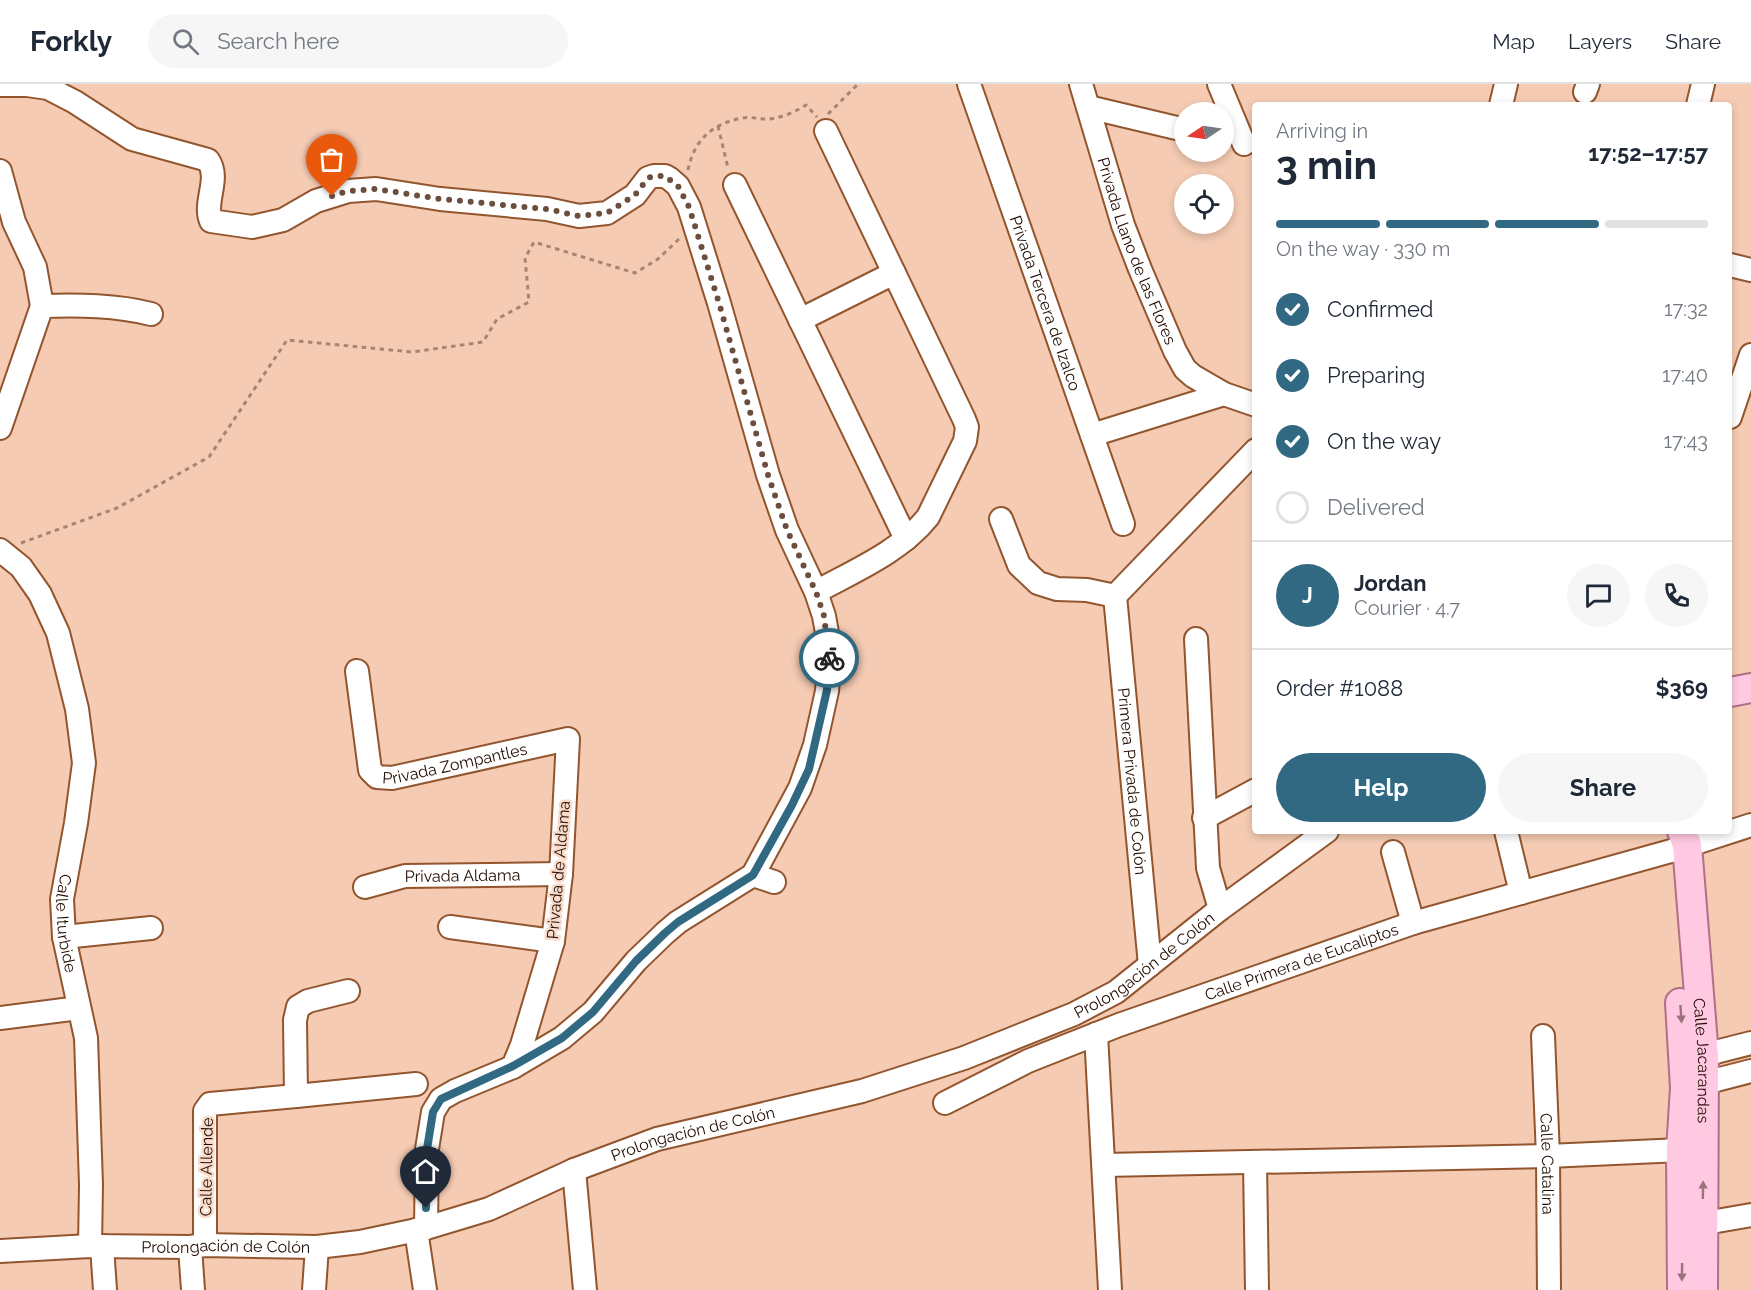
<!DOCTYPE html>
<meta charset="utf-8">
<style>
body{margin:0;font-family:Raleway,sans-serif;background:#f6f6f7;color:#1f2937;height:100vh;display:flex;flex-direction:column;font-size:22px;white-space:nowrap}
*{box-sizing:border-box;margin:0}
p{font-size:20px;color:#747a83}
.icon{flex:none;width:33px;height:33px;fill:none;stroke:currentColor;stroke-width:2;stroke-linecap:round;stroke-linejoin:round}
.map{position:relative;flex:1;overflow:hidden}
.panel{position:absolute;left:1252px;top:18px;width:480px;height:732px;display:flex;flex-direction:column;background:#fff;border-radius:6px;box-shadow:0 3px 9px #0003}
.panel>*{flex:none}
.needle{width:39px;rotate:257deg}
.tools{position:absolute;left:1174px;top:18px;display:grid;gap:12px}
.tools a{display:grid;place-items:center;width:60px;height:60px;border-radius:50%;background:#fff;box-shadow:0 3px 9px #0003;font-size:30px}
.pin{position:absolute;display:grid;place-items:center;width:51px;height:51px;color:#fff;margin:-62px -26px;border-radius:50% 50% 50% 0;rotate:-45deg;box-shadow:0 0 6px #0007}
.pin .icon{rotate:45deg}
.courier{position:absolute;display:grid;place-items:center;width:60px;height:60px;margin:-30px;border:4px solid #316983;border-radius:50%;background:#fff;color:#222;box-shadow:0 2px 8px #0007}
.summary em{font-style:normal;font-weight:700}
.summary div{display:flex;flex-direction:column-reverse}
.summary{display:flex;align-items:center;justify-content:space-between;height:102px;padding:0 24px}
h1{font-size:39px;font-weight:700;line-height:45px}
.bar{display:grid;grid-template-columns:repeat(4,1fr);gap:9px 6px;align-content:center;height:72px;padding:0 24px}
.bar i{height:8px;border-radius:4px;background:#e0e1e3}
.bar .current{background:#316983}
.bar p{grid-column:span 4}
.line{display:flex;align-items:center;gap:15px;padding:0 24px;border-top:2px solid #e0e1e3}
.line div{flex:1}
.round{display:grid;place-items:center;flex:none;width:63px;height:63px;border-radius:32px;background:#f6f6f7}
ol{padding:0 24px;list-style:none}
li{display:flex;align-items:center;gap:18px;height:66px}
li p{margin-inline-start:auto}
li .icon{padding:6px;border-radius:50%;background:#316983;color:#fff;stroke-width:4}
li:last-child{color:#747a83}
li i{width:33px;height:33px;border:3px solid #e0e1e3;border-radius:50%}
.action{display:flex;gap:12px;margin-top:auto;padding:12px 24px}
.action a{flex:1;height:69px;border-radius:36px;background:#316983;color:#fff;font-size:24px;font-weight:700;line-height:69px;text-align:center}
.action a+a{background:#f6f6f7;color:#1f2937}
header{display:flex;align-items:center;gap:36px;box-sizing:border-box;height:84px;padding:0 30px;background:#fff;border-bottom:2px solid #e0e1e3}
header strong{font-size:28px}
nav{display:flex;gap:33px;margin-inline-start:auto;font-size:21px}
.search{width:420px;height:54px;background:#f6f6f7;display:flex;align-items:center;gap:15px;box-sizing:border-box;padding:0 21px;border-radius:33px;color:#747a83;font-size:22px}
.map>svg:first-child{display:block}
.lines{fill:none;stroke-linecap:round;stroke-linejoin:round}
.minor-casing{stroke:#92552e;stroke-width:26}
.major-casing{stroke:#b26f85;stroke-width:32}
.path{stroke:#a88472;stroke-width:3;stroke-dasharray:4.5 4.5;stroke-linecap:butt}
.minor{stroke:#fff;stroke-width:22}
.major{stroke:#ffc9e1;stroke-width:28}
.oneway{fill:#9c737c}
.done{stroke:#6c4e3f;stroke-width:6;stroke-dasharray:0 10.8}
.route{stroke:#316983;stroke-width:8}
.labels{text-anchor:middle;stroke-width:5;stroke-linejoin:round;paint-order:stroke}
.street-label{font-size:16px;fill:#220a00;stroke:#f8dbcb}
</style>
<header>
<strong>Forkly</strong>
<div class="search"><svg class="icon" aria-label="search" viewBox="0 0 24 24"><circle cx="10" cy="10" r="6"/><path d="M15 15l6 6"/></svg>Search here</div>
<nav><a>Map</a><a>Layers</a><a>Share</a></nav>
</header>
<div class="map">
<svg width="1751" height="1206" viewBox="0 0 1751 1206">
<rect width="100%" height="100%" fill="#f5cbb3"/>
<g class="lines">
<defs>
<g id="minor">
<path id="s1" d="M969,0L1123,440"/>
<path id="s2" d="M1081,0L1123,141L1140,185L1175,267L1185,285L1193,292L1224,310L1256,321"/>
<path d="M1219,0L1244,60"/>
<path d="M0,1H27L48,4L75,18L132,55L208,76C221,95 203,118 211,137L252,143L283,136L316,117L348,107L376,105L440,115L547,125L579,132L607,129L635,111L648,94L654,92H665L670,95L678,102L689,123L719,219L768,391L787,446L816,508L824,532L829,560V582L827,607L815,661L800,704L753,791L678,838L665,849L636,877L593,928L562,954L513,983L455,1007L441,1015L433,1028L427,1065L426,1144"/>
<path d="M1585,8L1588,0"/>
<path d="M1501,21L1506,0"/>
<path d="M1698,21L1703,0"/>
<path d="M1088,23L1185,46"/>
<path d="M0,87L14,138L35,183L42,222L0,344"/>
<path d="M735,101L906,455"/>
<path d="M1730,181L1751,186"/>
<path d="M42,222C79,221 116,221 151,230"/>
<path d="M800,236L894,189"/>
<path d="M1730,333L1751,271"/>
<path d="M1092,351L1224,310"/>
<path d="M1001,435L1019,481L1038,499L1057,505L1087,506L1115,512"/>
<path id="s3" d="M0,466L21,483L40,510L58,549L77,625L84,679L76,739L62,815L64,853L86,954L91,1101L90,1162"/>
<path d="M816,508C854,487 900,468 928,433L965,357L967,343L964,335L826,47"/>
<path id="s4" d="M1115,512L1150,881"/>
<path d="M1115,512L1256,366"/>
<path d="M1196,555L1208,784L1220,825"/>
<path id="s5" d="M357,587L370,686L377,693L392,694L568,655L561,790L553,857L522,961L513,983"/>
<path d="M1204,734L1256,706"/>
<path d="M1506,747L1521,809"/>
<path d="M1393,768L1413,839"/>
<path d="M753,791L774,798"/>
<path id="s6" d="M365,803L405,792L561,790"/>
<path d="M450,843L553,857"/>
<path d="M64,853L151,844"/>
<path d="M348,907L308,917L298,923L295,936L296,1012L416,1000"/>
<path d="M0,934L79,924"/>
<path d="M1096,950L1110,1206"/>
<path id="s7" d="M1543,952L1548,1072L1549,1206"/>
<path d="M1688,975L1751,959"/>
<path d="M1689,1003L1751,987"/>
<path id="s8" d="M945,1019L1028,977L1119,941L1413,839L1671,767L1751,741"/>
<path d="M1255,1079L1257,1206"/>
<path d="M1105,1081L1548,1072L1681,1066"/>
<path d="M574,1086L585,1206"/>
<path d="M1688,1142L1751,1131"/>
<path d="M416,1146L425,1206"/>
<path d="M205,1161V1027L210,1020L296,1012"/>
<path d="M102,1162L105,1206"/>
<path d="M190,1163L193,1206"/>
<path id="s9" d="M0,1167L90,1162L190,1163L205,1161L317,1163L360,1158L426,1144L489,1125L574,1086L657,1055L862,1007L964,974L1074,930L1116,908L1220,825L1327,747"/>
<path d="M314,1206L317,1163"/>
</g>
<g id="major">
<path d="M1730,608L1751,604"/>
<path id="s10" d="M1682,747L1687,761L1704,972L1703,1206"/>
<path d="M1680,919L1685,1004L1681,1066L1682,1206"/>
</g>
</defs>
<!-- minor casing -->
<use href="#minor" class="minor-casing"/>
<!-- major casing -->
<use href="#major" class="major-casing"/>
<!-- path -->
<g class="path">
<path d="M828,30L858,0"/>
<path d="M718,42L728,84"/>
<path d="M688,86C694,56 712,40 742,34C751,32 761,36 770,35C783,33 795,28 806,21L817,33"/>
<path d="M21,459L117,424L209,373L287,256L412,268L483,258L497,235L529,218L525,174L534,158L635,189L658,175L679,155L678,152"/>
</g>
<!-- minor -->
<use href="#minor" class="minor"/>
<!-- major -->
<use href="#major" class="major"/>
</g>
<!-- one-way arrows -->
<defs><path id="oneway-solid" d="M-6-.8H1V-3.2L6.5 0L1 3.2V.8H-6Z" transform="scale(1.5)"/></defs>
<g class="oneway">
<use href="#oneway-solid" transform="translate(1681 930) rotate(86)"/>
<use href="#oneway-solid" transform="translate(1703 1106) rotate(-89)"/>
<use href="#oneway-solid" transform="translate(1682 1188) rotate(91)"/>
</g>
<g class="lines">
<!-- done -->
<path class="done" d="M332,112L348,107L376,105L440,115L547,125L579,132L607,129L635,111L648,94L654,92H665L678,102L689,123L719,219L768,391L787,446L816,508L824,532L829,574"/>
<!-- route -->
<path class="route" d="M426,1124L427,1065L433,1028L441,1015L513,982L562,954L593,928L636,877L665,849L678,838L753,791L792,721L809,685L827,606L829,574"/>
</g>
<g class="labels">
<!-- street labels -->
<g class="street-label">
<text dy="6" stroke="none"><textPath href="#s2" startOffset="176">Privada Llano de las Flores</textPath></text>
<text dy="6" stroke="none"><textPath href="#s1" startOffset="232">Privada Tercera de Izalco</textPath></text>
<text dy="6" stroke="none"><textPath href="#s5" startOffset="189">Privada Zompantles</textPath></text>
<text dy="6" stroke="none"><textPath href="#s4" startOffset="186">Primera Privada de Colón</textPath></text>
<text transform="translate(558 786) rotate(-85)" y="6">Privada de Aldama</text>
<text dy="6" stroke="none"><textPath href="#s6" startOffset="99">Privada Aldama</textPath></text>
<text dy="6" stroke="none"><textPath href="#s3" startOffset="398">Calle Iturbide</textPath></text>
<text dy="6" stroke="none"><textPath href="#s8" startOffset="384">Calle Primera de Eucaliptos</textPath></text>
<text dy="6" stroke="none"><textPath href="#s9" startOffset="1198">Prolongación de Colón</textPath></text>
<text dy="6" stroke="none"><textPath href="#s10" startOffset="231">Calle Jacarandas</textPath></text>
<text dy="6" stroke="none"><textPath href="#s9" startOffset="712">Prolongación de Colón</textPath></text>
<text dy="6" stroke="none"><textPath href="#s7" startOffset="128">Calle Catalina</textPath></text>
<text transform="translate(206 1083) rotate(-89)" y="6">Calle Allende</text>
<text dy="6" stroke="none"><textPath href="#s9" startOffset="226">Prolongación de Colón</textPath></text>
</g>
</g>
</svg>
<div class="tools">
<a><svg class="needle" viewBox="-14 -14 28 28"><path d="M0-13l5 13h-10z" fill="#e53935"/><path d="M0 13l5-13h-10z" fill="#747a83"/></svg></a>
<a><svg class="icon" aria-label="locate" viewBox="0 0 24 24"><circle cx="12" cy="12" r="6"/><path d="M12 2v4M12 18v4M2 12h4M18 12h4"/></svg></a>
</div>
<div class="pin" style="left:332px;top:112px;background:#ea580c"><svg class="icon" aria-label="bag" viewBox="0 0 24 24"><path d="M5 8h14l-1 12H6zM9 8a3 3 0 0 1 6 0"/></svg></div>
<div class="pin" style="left:426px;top:1124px;background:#1f2937"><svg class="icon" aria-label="home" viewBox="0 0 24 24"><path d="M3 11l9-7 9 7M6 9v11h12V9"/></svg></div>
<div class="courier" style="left:829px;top:574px"><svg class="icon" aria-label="bike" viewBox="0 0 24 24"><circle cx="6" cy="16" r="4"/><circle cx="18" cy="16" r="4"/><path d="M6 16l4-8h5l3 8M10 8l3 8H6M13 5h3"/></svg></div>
<section class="panel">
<div class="summary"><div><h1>3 min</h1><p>Arriving in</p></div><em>17:52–17:57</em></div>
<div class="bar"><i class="current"></i><i class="current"></i><i class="current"></i><i></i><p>On the way · 330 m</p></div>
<ol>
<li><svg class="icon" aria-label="check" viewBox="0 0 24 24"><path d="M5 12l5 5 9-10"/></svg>Confirmed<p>17:32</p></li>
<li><svg class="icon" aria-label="check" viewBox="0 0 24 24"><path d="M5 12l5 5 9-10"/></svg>Preparing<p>17:40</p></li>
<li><svg class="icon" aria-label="check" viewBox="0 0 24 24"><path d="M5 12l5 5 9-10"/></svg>On the way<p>17:43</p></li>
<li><i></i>Delivered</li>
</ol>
<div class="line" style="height:108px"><b class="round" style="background:#316983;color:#fff">J</b><div><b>Jordan</b><p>Courier · 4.7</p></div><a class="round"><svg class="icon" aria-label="chat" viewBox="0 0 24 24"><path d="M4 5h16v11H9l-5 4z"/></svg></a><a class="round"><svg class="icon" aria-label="phone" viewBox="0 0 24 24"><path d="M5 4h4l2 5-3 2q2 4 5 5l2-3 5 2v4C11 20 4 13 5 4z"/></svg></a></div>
<div class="line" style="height:78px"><div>Order #1088</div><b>$369</b></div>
<div class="action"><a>Help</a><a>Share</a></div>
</section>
</div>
